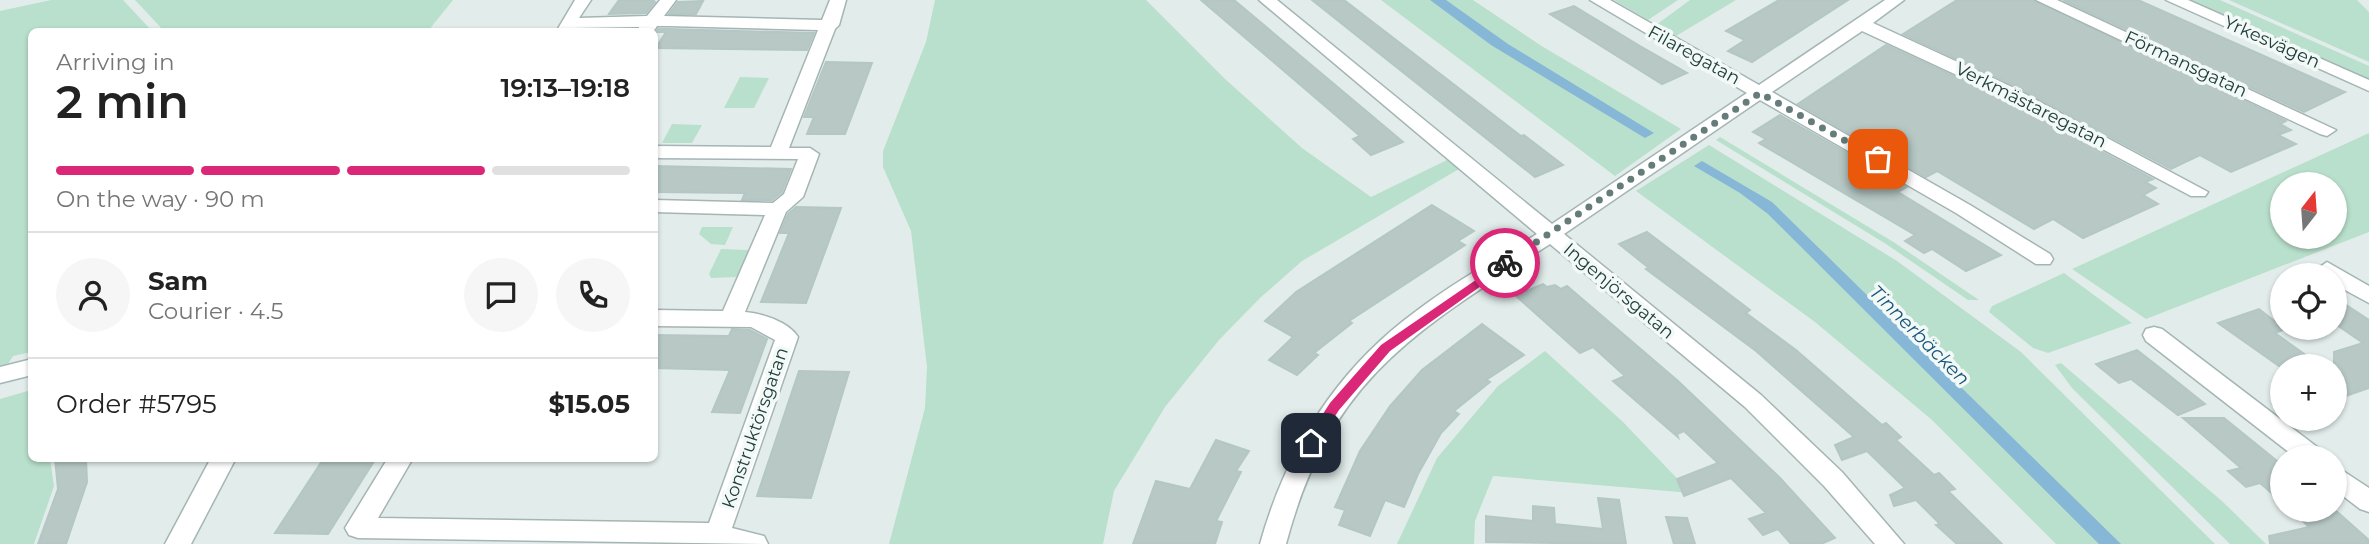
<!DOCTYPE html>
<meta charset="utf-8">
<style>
body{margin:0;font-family:Montserrat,sans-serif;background:#f6f6f6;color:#222;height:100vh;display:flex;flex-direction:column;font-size:26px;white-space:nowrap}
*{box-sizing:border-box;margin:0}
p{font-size:23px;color:#767676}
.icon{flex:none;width:38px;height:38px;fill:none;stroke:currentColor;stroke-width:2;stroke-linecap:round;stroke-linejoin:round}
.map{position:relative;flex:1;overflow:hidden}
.drawer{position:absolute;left:28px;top:28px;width:630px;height:434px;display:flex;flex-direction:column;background:#fff;border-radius:10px;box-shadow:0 2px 5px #0004}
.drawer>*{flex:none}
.needle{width:46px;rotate:17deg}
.controls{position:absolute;left:2270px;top:172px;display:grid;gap:14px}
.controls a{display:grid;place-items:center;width:77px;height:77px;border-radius:50%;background:#fff;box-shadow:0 2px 5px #0004;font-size:35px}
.pin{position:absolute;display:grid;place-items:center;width:60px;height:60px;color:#fff;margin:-30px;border-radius:14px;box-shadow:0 4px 10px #0006}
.courier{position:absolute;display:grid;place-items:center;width:70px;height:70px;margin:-35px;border:5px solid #db2777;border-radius:50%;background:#fff;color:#222;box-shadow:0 2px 9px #0007}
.headline em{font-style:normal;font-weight:600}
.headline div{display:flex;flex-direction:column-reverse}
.headline{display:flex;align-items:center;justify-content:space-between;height:119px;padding:0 28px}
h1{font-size:46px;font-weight:600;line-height:52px}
.bar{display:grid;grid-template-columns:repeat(4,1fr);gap:10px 7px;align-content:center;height:84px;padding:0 28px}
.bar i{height:9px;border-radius:5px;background:#e0e0e0}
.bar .active{background:#db2777}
.bar p{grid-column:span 4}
.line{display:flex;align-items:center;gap:18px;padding:0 28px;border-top:2px solid #e0e0e0}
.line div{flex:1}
.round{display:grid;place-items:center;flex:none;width:74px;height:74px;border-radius:37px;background:#f6f6f6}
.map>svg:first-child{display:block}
.green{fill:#b9e0cc;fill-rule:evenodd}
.water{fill:#86b7d6}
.building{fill:#b7c8c5;stroke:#b4c7c4;stroke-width:2}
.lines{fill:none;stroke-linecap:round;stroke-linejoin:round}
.street-casing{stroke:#a4b5b4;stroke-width:3}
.street{fill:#fff;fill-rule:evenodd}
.route{fill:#db2777}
.done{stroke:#657c7b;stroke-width:7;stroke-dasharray:0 12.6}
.labels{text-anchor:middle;stroke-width:7;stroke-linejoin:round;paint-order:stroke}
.street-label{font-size:18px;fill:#213f3e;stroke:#f3f9f7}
.water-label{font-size:19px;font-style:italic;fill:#17567f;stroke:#f3f9f7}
</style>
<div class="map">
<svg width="2369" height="544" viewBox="0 0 2369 544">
<rect width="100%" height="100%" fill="#e2edeb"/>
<!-- green -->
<g class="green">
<path d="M51,0H123L152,31L32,32L31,352L13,356L8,364L0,366V11Z"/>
<path d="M135,0H453L428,31L165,32Z"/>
<path d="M935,0H1146L1225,79L1302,148L1371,197L1447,160L1459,169L1302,261L1260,298L1219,340L1165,407L1114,491L1103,544H889L925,408L927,367L911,231L883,167V151L926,42Z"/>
<path d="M1381,0H1473L1540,45L1681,129L1615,176Z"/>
<path d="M1614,0H1678L1648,20Z"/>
<path d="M1690,0H1736L1676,36L1656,25Z"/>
<path d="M2186,0H2220L2369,66V80Z"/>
<path d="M2229,0H2357L2369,12V62Z"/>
<path d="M740,77L769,78L754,108H724Z"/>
<path d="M672,124L702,125L692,143H662Z"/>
<path d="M2369,133V232L2146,319L2072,269ZM2282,184H2334V236H2282Z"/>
<path d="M1720,137L1895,243L1979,300H1968L1886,244L1716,140Z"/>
<path d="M1709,145L1897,261L2021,352L2215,544H2056L1932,420L1815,322L1636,191Z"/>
<path d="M702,227H733L725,245L711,244L699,234Z"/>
<path d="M721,249L749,250L737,277L711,278L709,274Z"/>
<path d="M2064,273L2132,323L2048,353L2033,348L1989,312L1992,306Z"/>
<path d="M1545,351L1623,422L1691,493L1493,476L1475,521L1474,544H1397L1437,458L1498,386Z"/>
<path d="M2061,363L2223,502L2266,544H2230L2072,388L2055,365Z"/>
<path d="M31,390L32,458L50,459L54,486L34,544H0V399Z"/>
</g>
<!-- water -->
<g class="water">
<path d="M1430,0H1446L1508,44L1654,133L1645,138L1491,45Z"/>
<path d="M1702,161L1772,202L2121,544H2099L1768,214L1740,193L1694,166Z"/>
</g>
<!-- building -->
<g class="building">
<path d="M619,0H653L655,2L646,13L609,14Z"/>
<path d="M1201,0H1234L1403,142L1371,155L1353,139L1360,136Z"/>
<path d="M1312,0H1344L1521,136L1524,135L1563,165L1535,177Z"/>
<path d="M1779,0H1848L1752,62L1728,51L1745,40L1726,31Z"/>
<path d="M1957,0H2034L2286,121L2280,124L2291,130L2278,135L2296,144L2231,172L2200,155L2171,169L2015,86L1903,34Z"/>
<path d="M2063,0H2138L2345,92L2304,112Z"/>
<path d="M703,1L696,14H669L678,2Z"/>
<path d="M1574,6L1640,46L1687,73L1662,84L1550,14Z"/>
<path d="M658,29H668L814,33L807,50L656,48L666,32H656Z"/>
<path d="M1886,45L2001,98L2153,179L2145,182L2156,188L2143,195L2158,204L2083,238L2053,219L2034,229L1937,171L1926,177L1798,104Z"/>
<path d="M826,62L872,63L845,134H807L814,117H804Z"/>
<path d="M1780,115L1907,187L1898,192L2001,255L1966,271L1932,249L1924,253L1905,241L1915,235L1759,143L1766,139L1753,132Z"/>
<path d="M654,166L791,169L782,192L772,200H742L745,193L654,192Z"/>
<path d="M1432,205L1474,231L1458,241L1465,245L1349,321L1352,323L1314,353L1318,355L1297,375L1269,360L1293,337L1265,321L1296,292Z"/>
<path d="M796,207L841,208L806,303L761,302L789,233H780L788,214Z"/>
<path d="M1647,232L1750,310L1746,313L1796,350L1882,425L1886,423L1901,437L1896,440L1934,475L1939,473L1955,489L1948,491L2002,544H1957L1936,525L1940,524L1916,500L1894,506L1890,495L1905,488L1867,451L1842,460L1835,445L1854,437L1756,351L1646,269L1649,268L1619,244Z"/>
<path d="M1543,284L1547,287L1555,285L1561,289L1567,286L1678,381L1780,478L1835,538L1821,544H1791L1778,529L1763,535L1749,519L1766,513L1731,478L1684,496L1677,479L1718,463L1684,431L1677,434L1678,437L1613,381L1625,376L1593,347L1580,353L1516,296Z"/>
<path d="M2334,297L2369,320V388L2334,400V352L2363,343L2334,323Z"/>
<path d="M2259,309L2282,327L2288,328L2275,333L2321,366H2279L2218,323Z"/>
<path d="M1482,324L1524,355L1486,380L1490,382L1454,411L1459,414L1441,433L1418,474L1404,507L1385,500L1370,536L1339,525L1345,510L1335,507L1360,451L1390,406L1422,370Z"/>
<path d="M732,329L750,330L767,339L740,413L712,412L730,370L654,368V335L729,336Z"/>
<path d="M2137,350L2160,368L2205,404L2178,415L2131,379L2119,383L2096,364Z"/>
<path d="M799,371L849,372L811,498L757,496Z"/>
<path d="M2183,418H2224L2282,465V502L2260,483L2246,487L2228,471L2241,468Z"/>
<path d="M1216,440L1249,451L1236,471L1241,472L1216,521L1222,522L1215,544H1133L1156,481L1190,489Z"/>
<path d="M55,458H86L87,482L66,544H38L58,489Z"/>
<path d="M324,458H376L328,534L275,533Z"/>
<path d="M1598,498L1619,500L1626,544L1486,542V516L1533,521V506L1554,508L1555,524L1603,529Z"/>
<path d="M2290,509H2334L2369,540V544H2270L2269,536L2309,527Z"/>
<path d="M1666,517L1687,518L1695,544H1674Z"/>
</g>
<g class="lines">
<defs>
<g id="street">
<path d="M575,0H591L579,18L647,16L660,0H676L664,16L822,20L830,0H846L839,25L835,29L789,148H810L819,154L803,197L786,212L745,312C761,313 789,322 798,337L732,528L764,536L768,544L358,538L349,535L345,528L388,458H413L378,518L709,523L775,340L751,327L654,326V310L723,311L765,215L654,212V200L773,203L784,194L798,159L654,158V146L771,147L818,30L668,26H657L653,32H639V27L573,28L570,32H556Z"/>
<path d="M1259,0H1277L1552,224L1747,93L1590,0H1610L1759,85L1885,0H1904L1873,23L2014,88L2208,192L2205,196H2191L2002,96L1862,31L1772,92L1970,205L2050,254L2053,259L2050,264H2036L1956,213L1760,100L1564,234L1761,395L1842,472L1904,544H1875L1824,486L1745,407L1550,244C1416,331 1330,378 1286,544H1260C1286,451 1336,370 1415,312C1453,283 1496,259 1537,234Z"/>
<path d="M2036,0H2057L2336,130L2327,136L2320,134Z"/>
<path d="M2166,0H2188L2369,80V91Z"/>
<path d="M2327,262L2369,286V303L2334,284V275L2320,274L2317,269Z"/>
<path d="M2154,327L2162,329L2321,450L2324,457H2295L2146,341L2143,335L2146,329Z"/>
<path d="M32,359V375L0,383V367Z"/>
<path d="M211,458H236L191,544H165Z"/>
<path d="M2334,465L2369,488V512L2360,509L2334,489Z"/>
</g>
</defs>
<!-- street casing -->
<use href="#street" class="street-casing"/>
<!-- street -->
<use href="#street" class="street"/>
</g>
<!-- route -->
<path class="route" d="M1505,260L1511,263L1509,266L1390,351L1339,410L1315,447H1306V440L1330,403L1381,345Z"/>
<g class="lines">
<!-- done -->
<path class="done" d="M1505,263L1760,93L1878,159"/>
</g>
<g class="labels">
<!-- street labels -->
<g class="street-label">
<text transform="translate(2272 42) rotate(24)" y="6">Yrkesvägen</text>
<text transform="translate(1694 55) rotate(29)" y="6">Filaregatan</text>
<text transform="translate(2186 64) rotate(25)" y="6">Förmansgatan</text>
<text transform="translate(2031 105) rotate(27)" y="6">Verkmästaregatan</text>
<text transform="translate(1619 291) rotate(40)" y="6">Ingenjörsgatan</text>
<text transform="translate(755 428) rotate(-71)" y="6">Konstruktörsgatan</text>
</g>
<!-- water labels -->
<g class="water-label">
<text transform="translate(1920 335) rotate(45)" y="7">Tinnerbäcken</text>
</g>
</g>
</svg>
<div class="controls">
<a><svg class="needle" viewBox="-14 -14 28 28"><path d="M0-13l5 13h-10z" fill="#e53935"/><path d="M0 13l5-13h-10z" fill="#767676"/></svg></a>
<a><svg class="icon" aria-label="locate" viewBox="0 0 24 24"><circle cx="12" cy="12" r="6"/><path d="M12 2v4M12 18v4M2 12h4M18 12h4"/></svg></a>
<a>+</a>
<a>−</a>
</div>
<div class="pin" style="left:1878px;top:159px;background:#ea580c"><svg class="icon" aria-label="bag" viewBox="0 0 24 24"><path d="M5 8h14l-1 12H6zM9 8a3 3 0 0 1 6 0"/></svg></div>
<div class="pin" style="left:1311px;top:443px;background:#1f2937"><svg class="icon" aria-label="home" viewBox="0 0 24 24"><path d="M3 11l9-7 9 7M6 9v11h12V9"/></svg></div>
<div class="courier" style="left:1505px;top:263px"><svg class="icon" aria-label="bike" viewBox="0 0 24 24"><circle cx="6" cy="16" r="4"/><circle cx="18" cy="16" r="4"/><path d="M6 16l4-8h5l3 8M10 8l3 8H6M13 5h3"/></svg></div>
<section class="drawer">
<div class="headline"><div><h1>2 min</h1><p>Arriving in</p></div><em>19:13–19:18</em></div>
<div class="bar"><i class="active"></i><i class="active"></i><i class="active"></i><i></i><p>On the way · 90 m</p></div>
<div class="line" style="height:126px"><a class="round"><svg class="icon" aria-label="person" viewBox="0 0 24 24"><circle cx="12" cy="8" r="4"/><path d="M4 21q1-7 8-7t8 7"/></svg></a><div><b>Sam</b><p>Courier · 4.5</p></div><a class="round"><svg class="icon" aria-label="chat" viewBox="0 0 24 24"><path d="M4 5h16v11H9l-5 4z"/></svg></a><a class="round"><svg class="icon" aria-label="phone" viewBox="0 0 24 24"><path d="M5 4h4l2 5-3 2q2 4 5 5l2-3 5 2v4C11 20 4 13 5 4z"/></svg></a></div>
<div class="line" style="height:91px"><div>Order #5795</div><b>$15.05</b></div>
</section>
</div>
